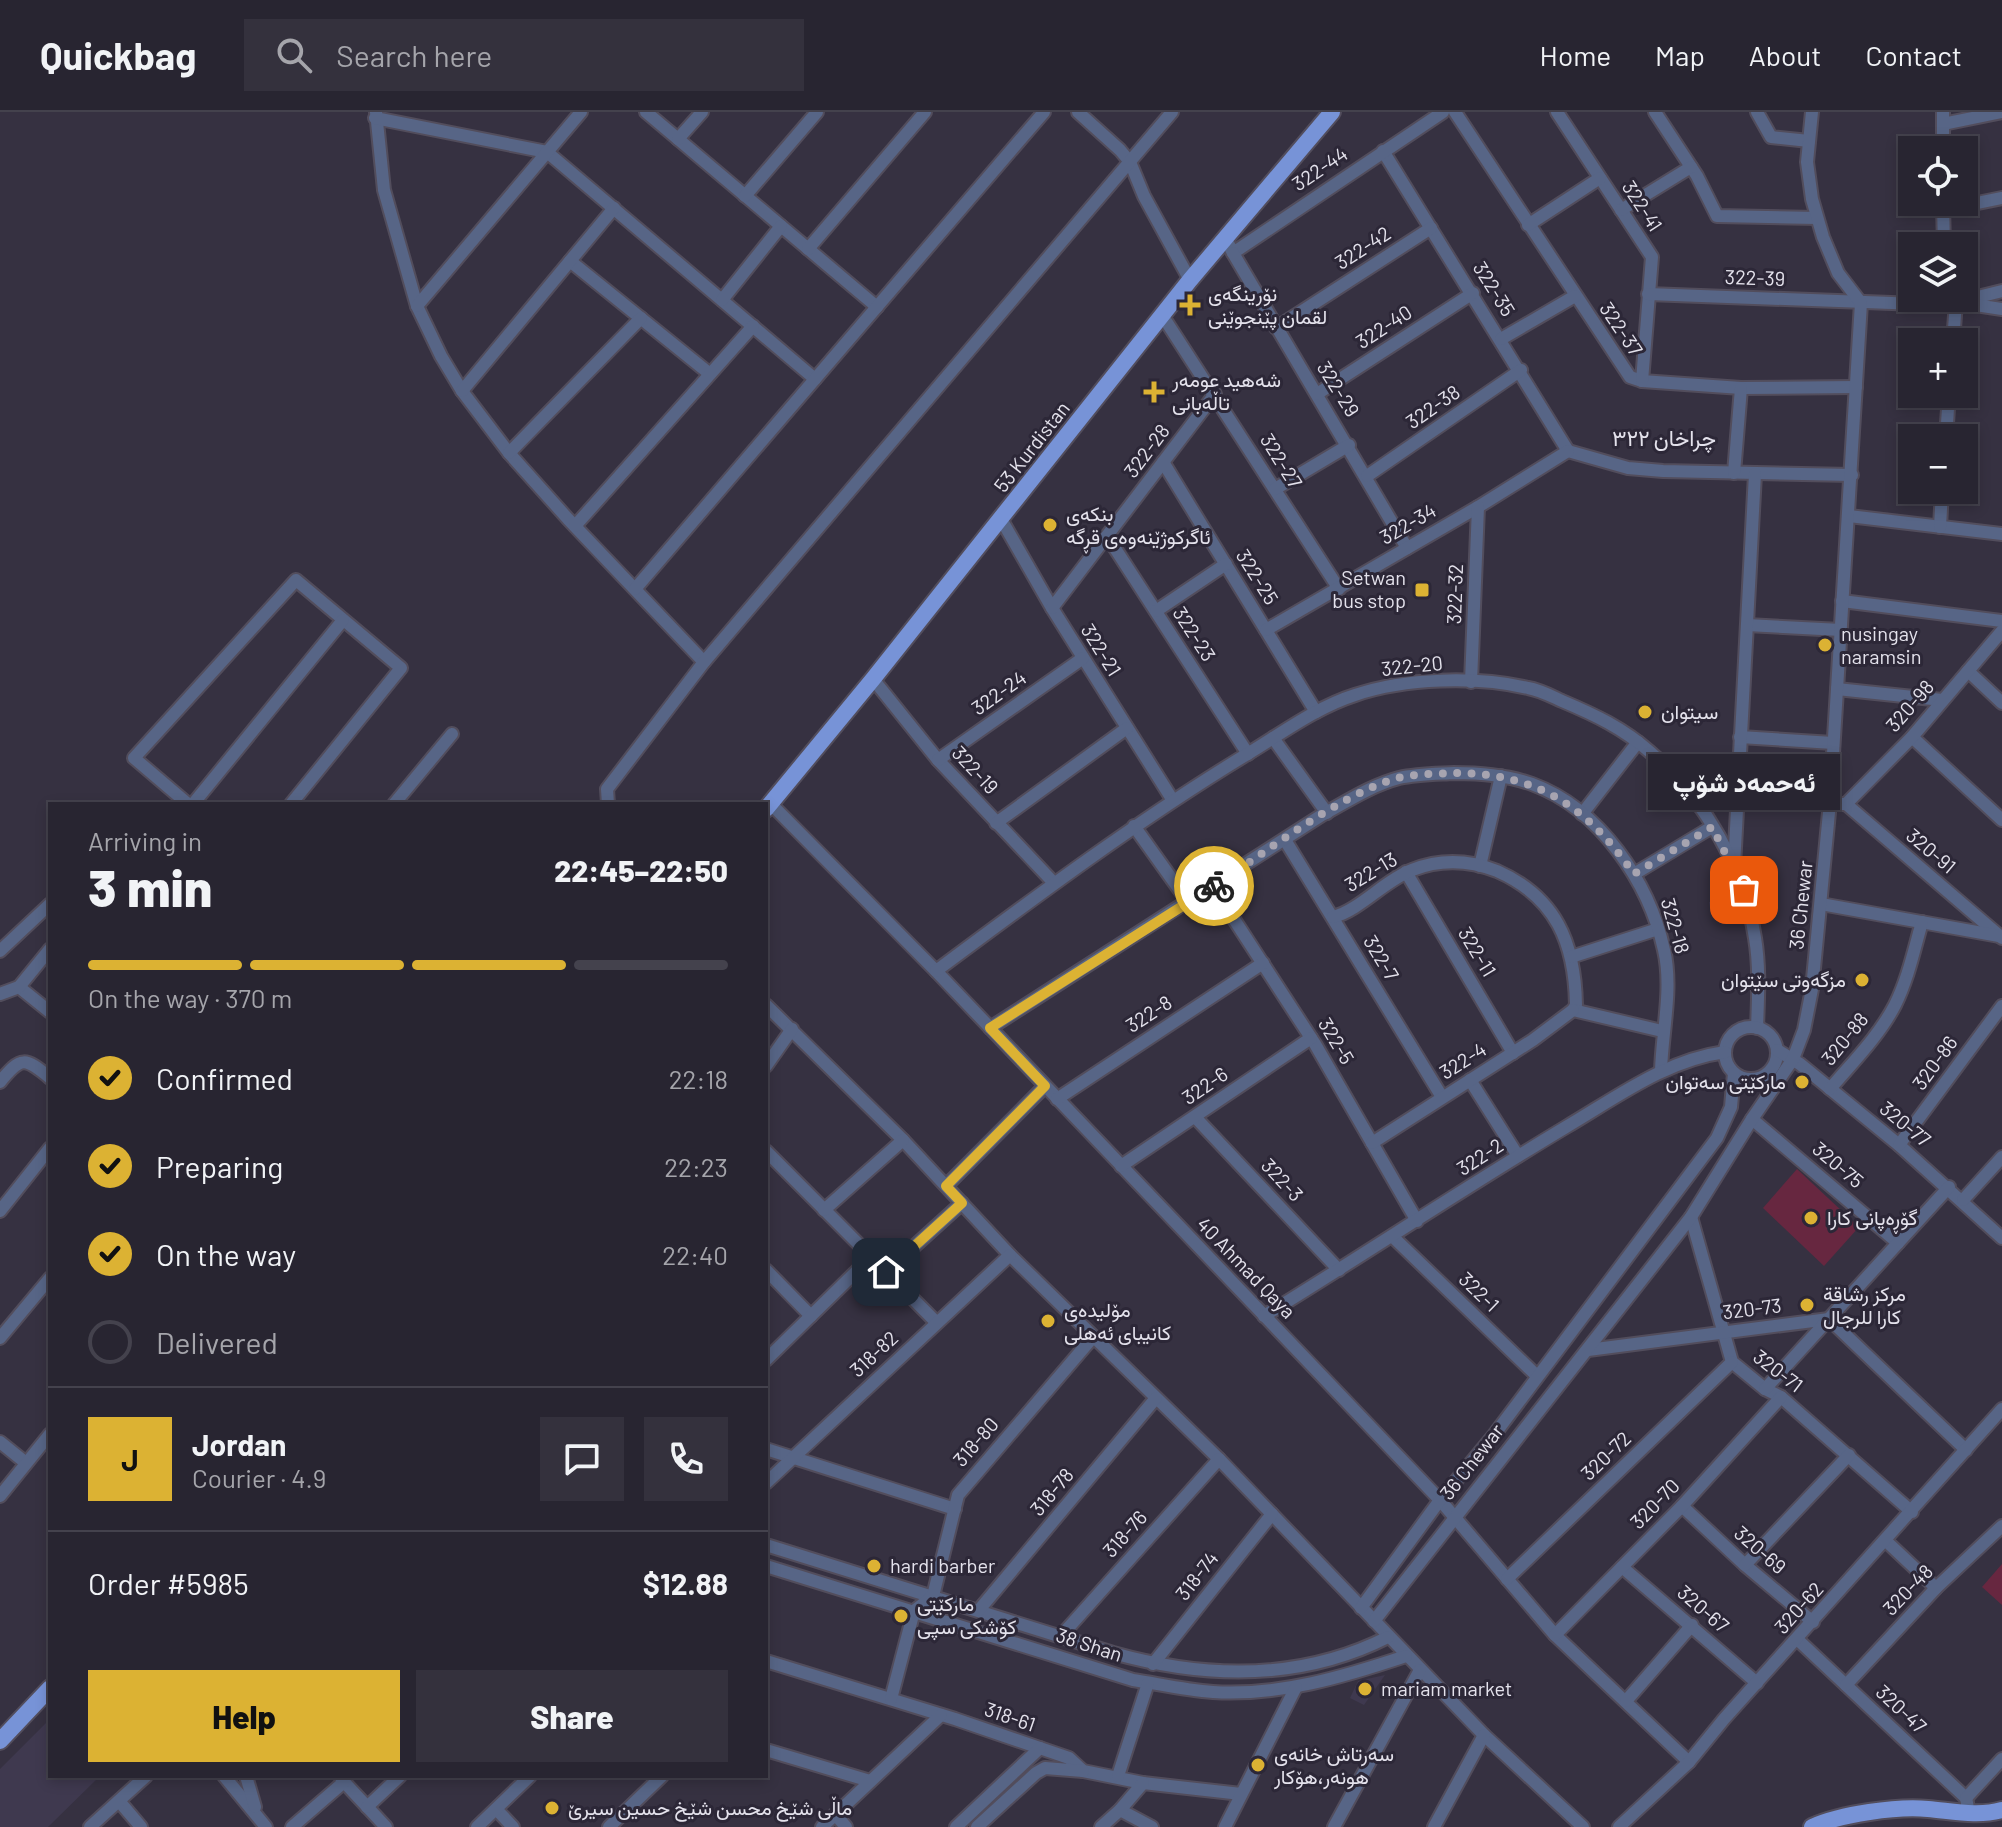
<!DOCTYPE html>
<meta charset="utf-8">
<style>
body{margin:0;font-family:Barlow,Vazirmatn,sans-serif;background:#34313d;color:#f1f3f6;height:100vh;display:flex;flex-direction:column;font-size:30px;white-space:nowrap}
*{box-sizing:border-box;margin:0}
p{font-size:26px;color:#a5a5ab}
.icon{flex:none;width:44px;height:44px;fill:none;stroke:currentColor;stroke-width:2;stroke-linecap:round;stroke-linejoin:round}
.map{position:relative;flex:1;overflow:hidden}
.side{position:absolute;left:48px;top:690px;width:720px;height:976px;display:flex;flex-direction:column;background:#282531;border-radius:0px;box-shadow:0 4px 12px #0003,0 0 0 2px #44424d}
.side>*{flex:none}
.buttons{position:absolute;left:1898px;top:24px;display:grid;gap:16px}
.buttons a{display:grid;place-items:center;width:80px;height:80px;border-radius:0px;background:#282531;box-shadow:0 4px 12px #0003,0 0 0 2px #44424d;font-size:40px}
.pin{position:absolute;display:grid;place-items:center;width:68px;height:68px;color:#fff;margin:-34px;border-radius:16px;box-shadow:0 4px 12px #0006}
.courier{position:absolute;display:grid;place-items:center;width:80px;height:80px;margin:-40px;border:6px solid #dcb233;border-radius:50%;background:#fff;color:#222;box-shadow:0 2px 10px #0007}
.bubble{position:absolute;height:56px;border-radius:0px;background:#282531;box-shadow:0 4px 12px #0003,0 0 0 2px #44424d;font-size:26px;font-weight:800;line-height:56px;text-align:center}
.overview em{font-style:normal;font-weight:800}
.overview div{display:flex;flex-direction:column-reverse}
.overview{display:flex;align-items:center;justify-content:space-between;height:136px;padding:0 40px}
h1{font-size:52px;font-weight:800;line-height:60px}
.bar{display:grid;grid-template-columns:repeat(4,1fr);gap:12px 8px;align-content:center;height:96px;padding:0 40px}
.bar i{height:10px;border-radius:6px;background:#44424d}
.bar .on{background:#dcb233}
.bar p{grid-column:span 4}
.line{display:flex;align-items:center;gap:20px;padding:0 40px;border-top:2px solid #44424d}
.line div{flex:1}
.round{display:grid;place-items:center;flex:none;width:84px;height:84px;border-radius:0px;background:#34313d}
ol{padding:0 40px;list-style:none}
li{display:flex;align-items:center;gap:24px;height:88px}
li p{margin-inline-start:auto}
li .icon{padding:8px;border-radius:50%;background:#dcb233;color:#111;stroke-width:4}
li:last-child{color:#a5a5ab}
li i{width:44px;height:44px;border:4px solid #44424d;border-radius:50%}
.cta{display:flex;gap:16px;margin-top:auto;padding:16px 40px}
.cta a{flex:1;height:92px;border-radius:0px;background:#dcb233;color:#111;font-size:32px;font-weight:800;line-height:92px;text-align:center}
.cta a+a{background:#34313d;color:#f1f3f6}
header{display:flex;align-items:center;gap:48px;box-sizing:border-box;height:112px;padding:0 40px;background:#282531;border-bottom:2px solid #44424d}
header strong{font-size:38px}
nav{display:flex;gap:44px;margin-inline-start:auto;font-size:28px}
.search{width:560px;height:72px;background:#34313d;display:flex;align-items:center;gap:20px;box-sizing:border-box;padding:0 28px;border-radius:0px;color:#a5a5ab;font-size:30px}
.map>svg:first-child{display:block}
.built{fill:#3f394f}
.green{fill:#672740}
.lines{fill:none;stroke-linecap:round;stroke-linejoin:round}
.minor-casing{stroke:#524d5c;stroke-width:16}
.major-casing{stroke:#524d5c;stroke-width:20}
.minor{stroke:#576586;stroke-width:12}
.major{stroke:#7793d7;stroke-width:16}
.done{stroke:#a7a4b0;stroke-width:8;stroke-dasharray:0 14.4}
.route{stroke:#dcb233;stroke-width:10}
.poi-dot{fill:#dcb233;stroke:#2c2737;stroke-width:3}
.labels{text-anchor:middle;stroke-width:6;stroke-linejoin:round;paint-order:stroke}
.street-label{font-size:20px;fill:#e4e2ec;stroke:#2c2737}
.poi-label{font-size:20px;fill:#e4e2ec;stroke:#2c2737;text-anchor:start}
.neighbourhood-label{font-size:22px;fill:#e4e2ec;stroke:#2c2737}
</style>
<header>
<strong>Quickbag</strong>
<div class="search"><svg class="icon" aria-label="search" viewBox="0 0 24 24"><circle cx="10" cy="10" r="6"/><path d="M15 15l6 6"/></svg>Search here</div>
<nav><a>Home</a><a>Map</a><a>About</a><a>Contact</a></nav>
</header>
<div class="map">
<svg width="2002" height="1715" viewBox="0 0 2002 1715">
<rect width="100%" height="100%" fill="#363141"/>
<!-- built -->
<g class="built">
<path d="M1731,785L1734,799L1711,803L1709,790Z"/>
<path d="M1385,1563L1364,1593L1350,1586L1358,1569Z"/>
<path d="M50,1607V1664H100L48,1715H0V1657Z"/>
</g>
<!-- green -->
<g class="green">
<path d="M1797,1057L1859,1115L1824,1154L1763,1096Z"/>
<path d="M2002,1452V1493L1982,1475Z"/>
</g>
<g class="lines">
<defs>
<g id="minor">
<path d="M376,0L384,78L417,194L441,244L462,279L509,341L568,407L704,550"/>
<path d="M646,0L877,195"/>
<path d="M1078,0L1120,38L1130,50L1144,84L1190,168"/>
<path d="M1455,0L1630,265L1642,269L1741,276L1856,275"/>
<path d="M1557,0L1652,145L1642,269"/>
<path d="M1655,0L1697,64L1717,104L1817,106"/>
<path d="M1757,0L1771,25L1809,29"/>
<path d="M375,6L547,40L815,267"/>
<path d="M1943,12L2002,0"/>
<path d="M678,27L702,0"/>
<path d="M1943,38V0"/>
<path d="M1383,39L1568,339"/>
<path d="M745,84L817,0"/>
<path d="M1943,93L1944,134"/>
<path d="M1621,98L1691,55"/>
<path d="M1943,98L2002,86"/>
<path d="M1528,113L1600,66"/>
<path d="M1229,133L1233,141L1443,0"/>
<path d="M808,137L925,0"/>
<path d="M1233,141L1407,436"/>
<path d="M570,149L710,262"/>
<path d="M1648,182L1945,193L2002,179"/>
<path d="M722,188L781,114"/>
<path d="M417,194L581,0"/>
<path d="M1162,203L1339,477"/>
<path d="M1276,216L1431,116"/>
<path d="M1501,227L1575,184"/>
<path d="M1953,230L1956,190L2002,197"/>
<path d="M462,279L614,96"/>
<path d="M1317,282L1473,181"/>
<path d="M1946,326L1949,282"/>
<path d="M1568,339L1628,356L1663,359L1852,363"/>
<path d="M509,341L641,206"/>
<path d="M1163,350L1316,600"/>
<path d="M1734,361L1741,276"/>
<path d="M1367,364L1521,258"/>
<path d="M1275,377L1349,333"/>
<path d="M1849,404L2002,422"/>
<path d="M1001,407L1052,496L1172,687"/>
<path d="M575,414L753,214"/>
<path d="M1940,415L1942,378"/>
<path d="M1107,424L1248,642"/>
<path d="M635,477L1044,0"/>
<path d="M1842,489L2002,509"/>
<path d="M1052,496L1215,282"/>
<path d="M1156,499L1226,452"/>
<path d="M1747,513L1841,518"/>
<path d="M1266,518L1478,395L1568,339"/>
<path d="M1968,559L2002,591"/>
<path d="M873,567L938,648L1054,771"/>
<path d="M1471,570L1478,395"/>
<path d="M1837,577L1942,588"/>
<path d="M1740,625L1833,631"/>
<path d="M1912,625L2002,708"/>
<path d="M1273,626L1327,701"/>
<path d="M938,648L1083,546"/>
<path d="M188,692L134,646L296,468L401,556L291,692"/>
<path d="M193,692L343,508"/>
<path d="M394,692L452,622"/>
<path d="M608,692L607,677L704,550L1172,0"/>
<path d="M771,692L936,859L1440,1388L1555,1523L1689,1650"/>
<path d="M1841,692H1846L2002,826"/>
<path d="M1846,692L1912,625L2002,519"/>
<path d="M1582,702L1638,630"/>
<path d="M996,711L1127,616"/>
<path d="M1134,714L1189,791"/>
<path d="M1285,728L1442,985"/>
<path d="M1480,754L1501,664"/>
<path d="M1734,754L1755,362"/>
<path d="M1406,760L1513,941"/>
<path d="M1634,762L1712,715"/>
<path d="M1213,775L1315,932L1417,1109"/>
<path d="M1821,792L1999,824"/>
<path d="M1333,805C1360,798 1385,768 1412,758C1440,747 1469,748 1497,759C1556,785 1575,831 1576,893L1573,898"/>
<path d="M0,839L50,792"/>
<path d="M1571,845L1658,817"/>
<path d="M936,859C1038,783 1140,707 1249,641C1282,621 1317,595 1355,583C1405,566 1476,564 1528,576C1540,578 1551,584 1562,589C1595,603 1623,616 1650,640C1704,686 1744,755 1755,826C1760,856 1758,886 1757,916"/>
<path d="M19,875L50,900"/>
<path d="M0,882L19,875L50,837"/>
<path d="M766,893L903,1028L1010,1143L1219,1347L1484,1623L1583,1715"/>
<path d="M1573,898L1662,919"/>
<circle cx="1751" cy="941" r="26"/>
<path d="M990,916L1322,703C1346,690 1372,673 1399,666C1417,662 1436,662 1454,661C1480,661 1507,663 1532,672C1600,697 1649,770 1664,838C1673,876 1662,920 1661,959"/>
<path d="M1777,938L1800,952L1899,1033L2002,1126"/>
<path d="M766,954L792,917"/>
<path d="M1470,968L1518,1044"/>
<path d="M0,970C21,944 25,945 50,966"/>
<path d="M1830,977C1852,951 1879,924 1895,893C1908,867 1914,838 1922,810"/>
<path d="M1057,987L1263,851"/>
<path d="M1195,1005L1339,1158"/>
<path d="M1752,1007L1898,1131"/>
<path d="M1372,1031L1533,928L1573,898"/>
<path d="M1899,1033L2002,894"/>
<path d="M766,1039L936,1210"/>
<path d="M1121,1054L1311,926"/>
<path d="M946,1074L1045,974"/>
<path d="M1963,1088L2002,1045"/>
<path d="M824,1098L903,1028"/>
<path d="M0,1099L50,1036"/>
<path d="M1691,1105L1732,1250L1765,1277L1781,1285L1912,1400"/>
<path d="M1392,1124L1537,1264"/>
<path d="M766,1158L811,1204"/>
<path d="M886,1160L962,1091"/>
<path d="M1264,1204C1365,1142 1464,1076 1566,1015C1617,985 1666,948 1725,940"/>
<path d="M0,1226L50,1166"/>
<path d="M1588,1238L1829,1207L1966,1338"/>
<path d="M766,1248L871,1145"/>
<path d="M1765,1277L1949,1075"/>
<path d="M0,1330L26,1351"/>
<path d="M766,1337L955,1397"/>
<path d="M766,1371L1010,1143"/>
<path d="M0,1384L50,1322"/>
<path d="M1682,1394L1745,1453L1813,1510"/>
<path d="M1886,1429L1936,1476"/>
<path d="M766,1433L1113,1541C1206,1567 1301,1569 1388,1525"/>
<path d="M1745,1453L1849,1343"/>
<path d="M766,1454L1133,1568C1159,1572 1185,1578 1213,1580C1280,1584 1343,1565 1406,1544"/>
<path d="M1622,1455L1757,1571"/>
<path d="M1507,1467L1732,1250"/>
<path d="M1361,1496L1440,1388L1494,1323L1717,1026L1731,995L1734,961"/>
<path d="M979,1498L1156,1286"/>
<path d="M1374,1509L1691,1105L1752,1007L1793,947L1804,918L1812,877L1830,690L1861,191L1838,161L1823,125L1812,87L1807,50L1812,0"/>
<path d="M1555,1523L1682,1394L1781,1285"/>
<path d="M1061,1524L1219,1347"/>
<path d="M1797,1527L1966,1686L1969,1701"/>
<path d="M766,1549L955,1607L1069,1646L1083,1659L1143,1671L1241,1682"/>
<path d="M1153,1552L1272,1402"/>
<path d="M1846,1573L1936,1476L2002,1414"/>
<path d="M891,1587L914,1499L933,1484L958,1383L1093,1225"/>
<path d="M1626,1589L1692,1513"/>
<path d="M766,1638L870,1669"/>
<path d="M224,1664L266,1715"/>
<path d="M246,1664L255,1695"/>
<path d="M1118,1664L1148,1571"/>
<path d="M344,1670L386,1715"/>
<path d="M1966,1686L2002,1647"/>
<path d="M119,1689L141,1715"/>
<path d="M367,1695L400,1664"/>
<path d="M496,1697L513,1715"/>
<path d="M1120,1698L1152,1715"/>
<path d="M835,1702L846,1715"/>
<path d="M90,1715L146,1664"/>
<path d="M292,1715L344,1670L340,1664"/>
<path d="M477,1715L530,1664"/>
<path d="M609,1715L662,1664"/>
<path d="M822,1715L941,1603"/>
<path d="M956,1715L1040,1636"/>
<path d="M977,1715L1036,1661L1045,1656L1083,1659"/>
<path d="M1101,1715L1120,1698L1143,1671"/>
<path d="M1225,1715L1296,1575"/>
<path d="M1334,1715L1420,1558"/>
<path d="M1434,1715L1484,1623"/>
<path d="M1619,1715L1689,1650L1724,1607L2002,1297"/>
</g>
<g id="major">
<path d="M766,697L873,567L1190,168L1332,0"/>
<path d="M0,1629L50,1576"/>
<path d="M1812,1715C1841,1702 1897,1694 1928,1697C1952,1699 1978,1705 2002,1698"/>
</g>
</defs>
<!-- minor casing -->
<use href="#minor" class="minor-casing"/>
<!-- major casing -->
<use href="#major" class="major-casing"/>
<!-- minor -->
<use href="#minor" class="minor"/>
<!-- major -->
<use href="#major" class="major"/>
</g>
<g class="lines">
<!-- done -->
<path class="done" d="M1214,774C1265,741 1339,683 1397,666C1414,662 1434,662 1452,661C1535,660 1587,694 1634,762L1712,715L1744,778"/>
<!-- route -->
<path class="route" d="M886,1160L962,1091L946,1074L1045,974L990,916L1214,774"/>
</g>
<!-- markers -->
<g class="poi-dot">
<path d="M1186 181h8v8h8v8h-8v8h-8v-8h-8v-8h8z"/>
<path d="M1150 268h8v8h8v8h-8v8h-8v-8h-8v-8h8z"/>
<circle cx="1050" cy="413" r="8"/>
<rect x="1414" y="470" width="16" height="16" rx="4"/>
<circle cx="1825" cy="533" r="8"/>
<circle cx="1645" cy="600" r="8"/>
<circle cx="1862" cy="868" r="8"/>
<circle cx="1802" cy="970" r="8"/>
<circle cx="1811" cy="1106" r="8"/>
<circle cx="1807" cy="1193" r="8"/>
<circle cx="1048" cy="1209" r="8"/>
<circle cx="874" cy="1454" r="8"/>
<circle cx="901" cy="1504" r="8"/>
<circle cx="1365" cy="1577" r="8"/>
<circle cx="1258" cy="1653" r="8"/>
<circle cx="552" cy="1696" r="8"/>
</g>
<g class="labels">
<!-- street labels -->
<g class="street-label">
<text transform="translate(1320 57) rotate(-34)" y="7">322-44</text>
<text transform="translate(1642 94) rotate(57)" y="7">322-41</text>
<text transform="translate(1363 136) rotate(-33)" y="7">322-42</text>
<text transform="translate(1755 166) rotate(2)" y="7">322-39</text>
<text transform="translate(1494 177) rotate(58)" y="7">322-35</text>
<text transform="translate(1384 215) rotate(-33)" y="7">322-40</text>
<text transform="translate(1621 217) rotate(56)" y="7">322-37</text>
<text transform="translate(1338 277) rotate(58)" y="7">322-29</text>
<text transform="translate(1433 295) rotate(-35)" y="7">322-38</text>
<text transform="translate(1032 335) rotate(-52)" y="7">53 Kurdistan</text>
<text transform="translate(1147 339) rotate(-53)" y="7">322-28</text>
<text transform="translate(1281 349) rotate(58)" y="7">322-27</text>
<text transform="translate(1408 412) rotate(-30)" y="7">322-34</text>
<text transform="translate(1257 465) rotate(58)" y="7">322-25</text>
<text transform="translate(1455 482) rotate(-88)" y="7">322-32</text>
<text transform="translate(1194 522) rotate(57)" y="7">322-23</text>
<text transform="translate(1101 538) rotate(58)" y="7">322-21</text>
<text transform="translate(1412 554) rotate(-6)" y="7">322-20</text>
<text transform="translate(999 581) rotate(-35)" y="7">322-24</text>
<text transform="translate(1910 594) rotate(-49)" y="7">320-98</text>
<text transform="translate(975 658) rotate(47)" y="7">322-19</text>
<text transform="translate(1931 739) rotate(40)" y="7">320-91</text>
<text transform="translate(1371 760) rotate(-31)" y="7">322-13</text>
<text transform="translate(1801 793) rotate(-84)" y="7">36 Chewar</text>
<text transform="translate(1675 814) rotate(74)" y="7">322-18</text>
<text transform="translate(1477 840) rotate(59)" y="7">322-11</text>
<text transform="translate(1381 846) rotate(59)" y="7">322-7</text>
<text transform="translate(1149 902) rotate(-33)" y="7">322-8</text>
<text transform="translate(1845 927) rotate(-51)" y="7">320-88</text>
<text transform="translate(1336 929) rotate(59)" y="7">322-5</text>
<text transform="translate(1463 949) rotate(-32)" y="7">322-4</text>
<text transform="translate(1935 951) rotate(-54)" y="7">320-86</text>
<text transform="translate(1205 974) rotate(-34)" y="7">322-6</text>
<text transform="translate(1905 1012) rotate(39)" y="7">320-77</text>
<text transform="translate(1480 1045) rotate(-33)" y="7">322-2</text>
<text transform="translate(1838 1053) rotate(40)" y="7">320-75</text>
<text transform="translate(1282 1068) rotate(47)" y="7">322-3</text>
<text transform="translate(1246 1156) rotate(46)" y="7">40 Ahmad Qaya</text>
<text transform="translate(1479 1180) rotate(44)" y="7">322-1</text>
<text transform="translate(1752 1197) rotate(-7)" y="7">320-73</text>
<text transform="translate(874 1242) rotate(-43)" y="7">318-82</text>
<text transform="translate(1778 1259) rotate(37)" y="7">320-71</text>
<text transform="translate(976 1330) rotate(-49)" y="7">318-80</text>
<text transform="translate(1606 1344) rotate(-44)" y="7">320-72</text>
<text transform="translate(1472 1350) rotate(-52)" y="7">36 Chewar</text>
<text transform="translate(1052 1380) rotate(-50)" y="7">318-78</text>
<text transform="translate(1655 1392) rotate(-46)" y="7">320-70</text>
<text transform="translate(1125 1422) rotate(-48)" y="7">318-76</text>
<text transform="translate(1760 1438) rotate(41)" y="7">320-69</text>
<text transform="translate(1197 1464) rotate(-52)" y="7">318-74</text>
<text transform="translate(1908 1478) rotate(-46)" y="7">320-48</text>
<text transform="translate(1799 1496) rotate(-48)" y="7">320-62</text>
<text transform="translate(1703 1497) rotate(41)" y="7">320-67</text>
<text transform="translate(1089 1533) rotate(18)" y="7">38 Shan</text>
<text transform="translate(1901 1597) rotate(43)" y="7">320-47</text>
<text transform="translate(1010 1605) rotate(19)" y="7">318-61</text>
</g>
<!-- poi labels -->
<g class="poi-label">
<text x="1208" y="189">نۆرینگەی<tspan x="1208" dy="23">لقمان پێنجوێنی</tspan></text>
<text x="1172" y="275">شەهید عومەر<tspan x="1172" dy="23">تاڵەبانی</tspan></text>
<text x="1066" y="409">بنکەی<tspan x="1066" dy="23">ئاگرکوژێنەوەی قڕگە</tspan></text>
<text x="1406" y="473" text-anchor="end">Setwan<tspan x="1406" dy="23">bus stop</tspan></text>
<text x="1841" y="529">nusingay<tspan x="1841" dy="23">naramsin</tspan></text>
<text x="1661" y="607">سيتوان</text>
<text x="1846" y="875" text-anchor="end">مزگەوتی سێتوان</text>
<text x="1786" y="977" text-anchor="end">مارکێتی سەتوان</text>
<text x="1827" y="1113">گۆڕەپانی کارا</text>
<text x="1823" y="1189">مركز رشاقة<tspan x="1823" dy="23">كارا للرجال</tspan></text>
<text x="1064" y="1205">مۆلیدەی<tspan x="1064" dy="23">کانیبای ئەهلی</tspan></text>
<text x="890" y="1461">hardi barber</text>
<text x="917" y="1499">مارکێتی<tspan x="917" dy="23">کۆشکی سپی</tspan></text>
<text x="1381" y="1584">mariam market</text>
<text x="1274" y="1649">سەرتاش خانەی<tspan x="1274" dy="23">ھونەر،ھۆکار</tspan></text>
<text x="568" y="1703">ماڵی شێخ محسن شێخ حسین سیرێ</text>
</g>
<!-- neighbourhood labels -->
<g class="neighbourhood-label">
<text x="1664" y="334">چراخان ٣٢٢</text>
</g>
</g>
</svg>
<div class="buttons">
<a><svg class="icon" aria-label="locate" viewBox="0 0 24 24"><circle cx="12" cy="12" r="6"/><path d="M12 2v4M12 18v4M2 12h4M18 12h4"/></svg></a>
<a><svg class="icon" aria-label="layers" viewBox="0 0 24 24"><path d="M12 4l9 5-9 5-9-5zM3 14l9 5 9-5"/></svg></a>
<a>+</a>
<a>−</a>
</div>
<div class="pin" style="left:1744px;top:778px;background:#ea580c"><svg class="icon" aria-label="bag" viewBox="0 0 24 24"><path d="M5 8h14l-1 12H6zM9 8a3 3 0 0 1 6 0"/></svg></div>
<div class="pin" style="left:886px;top:1160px;background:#1f2937"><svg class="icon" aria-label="home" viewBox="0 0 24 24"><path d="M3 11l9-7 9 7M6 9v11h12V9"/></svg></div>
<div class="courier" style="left:1214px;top:774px"><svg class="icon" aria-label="bike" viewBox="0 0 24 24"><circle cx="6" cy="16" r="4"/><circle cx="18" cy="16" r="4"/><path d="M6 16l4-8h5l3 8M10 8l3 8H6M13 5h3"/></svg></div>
<div class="bubble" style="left:1648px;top:642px;width:192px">ئەحمەد شۆپ</div>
<section class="side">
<div class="overview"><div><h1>3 min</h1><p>Arriving in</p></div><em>22:45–22:50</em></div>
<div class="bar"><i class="on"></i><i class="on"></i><i class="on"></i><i></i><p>On the way · 370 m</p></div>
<ol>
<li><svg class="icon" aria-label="check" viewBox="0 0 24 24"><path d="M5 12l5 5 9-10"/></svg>Confirmed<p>22:18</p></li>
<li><svg class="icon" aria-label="check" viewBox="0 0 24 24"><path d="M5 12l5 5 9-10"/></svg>Preparing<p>22:23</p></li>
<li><svg class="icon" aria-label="check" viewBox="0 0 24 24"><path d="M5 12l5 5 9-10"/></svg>On the way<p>22:40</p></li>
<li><i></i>Delivered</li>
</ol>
<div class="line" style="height:144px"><b class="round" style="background:#dcb233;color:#111">J</b><div><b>Jordan</b><p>Courier · 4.9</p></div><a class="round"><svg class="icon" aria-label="chat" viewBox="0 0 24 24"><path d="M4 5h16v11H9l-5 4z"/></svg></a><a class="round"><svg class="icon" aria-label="phone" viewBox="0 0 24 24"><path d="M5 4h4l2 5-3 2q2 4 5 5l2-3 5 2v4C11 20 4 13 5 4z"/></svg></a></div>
<div class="line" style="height:104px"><div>Order #5985</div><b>$12.88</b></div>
<div class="cta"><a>Help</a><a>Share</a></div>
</section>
</div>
